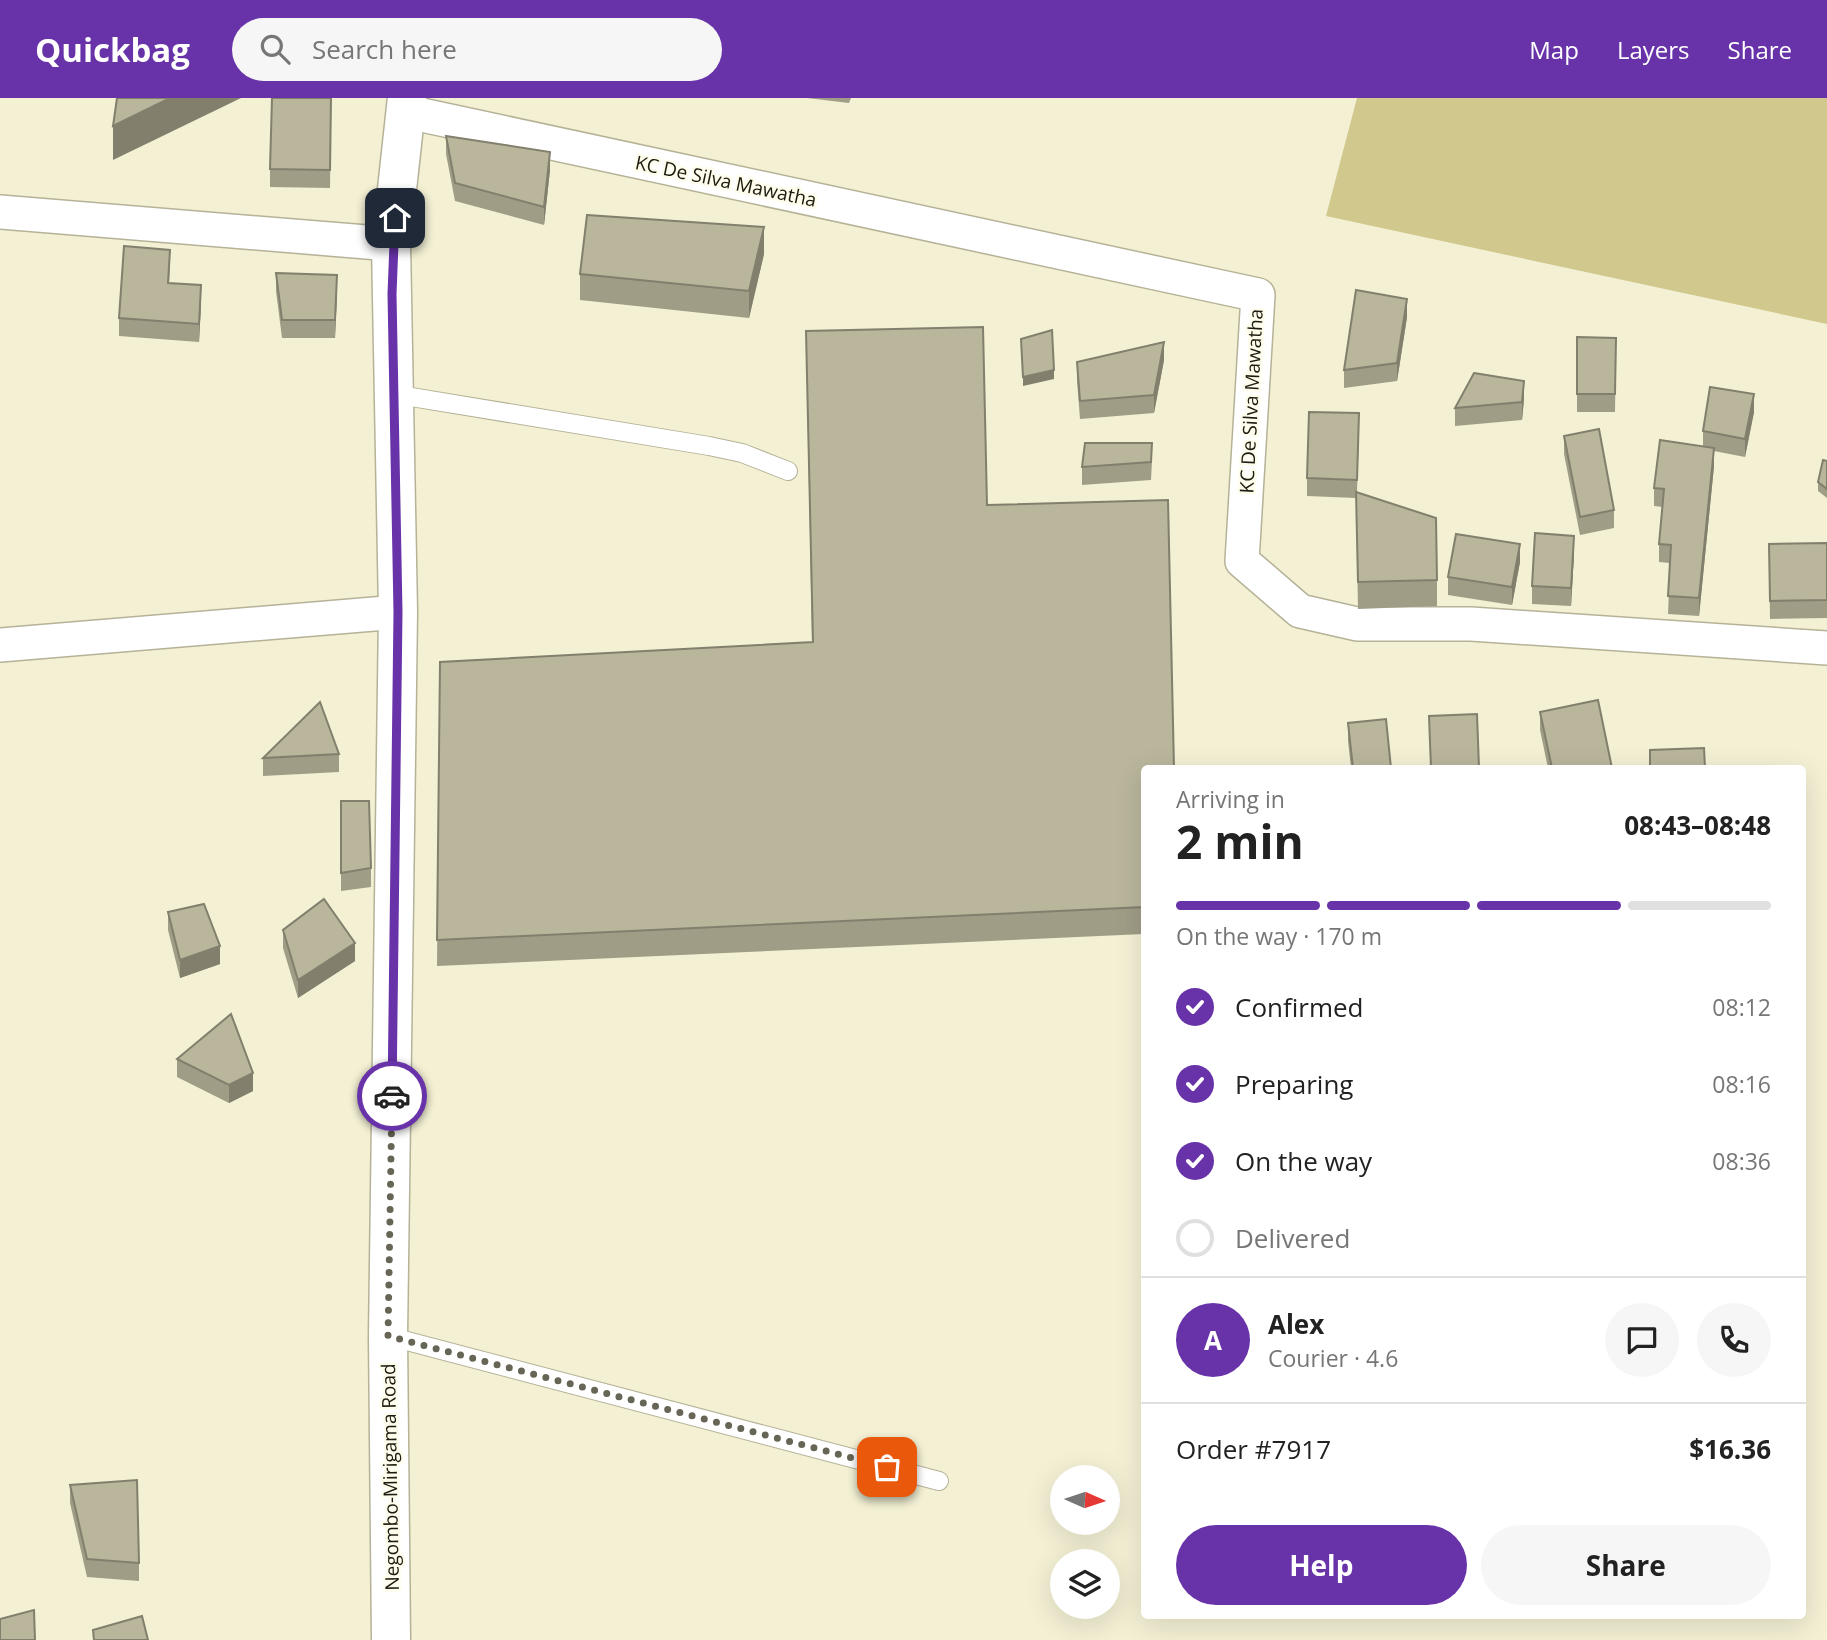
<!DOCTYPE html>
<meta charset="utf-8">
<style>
body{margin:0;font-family:"Open Sans",sans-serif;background:#f6f6f6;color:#222;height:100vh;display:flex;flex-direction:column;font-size:26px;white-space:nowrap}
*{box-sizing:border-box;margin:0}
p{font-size:23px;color:#767676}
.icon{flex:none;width:38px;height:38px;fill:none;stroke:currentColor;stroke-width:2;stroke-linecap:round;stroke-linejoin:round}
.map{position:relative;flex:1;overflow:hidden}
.side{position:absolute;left:1141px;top:667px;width:665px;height:854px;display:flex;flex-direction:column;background:#fff;border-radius:7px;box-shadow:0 7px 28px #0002}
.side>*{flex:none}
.needle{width:46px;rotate:93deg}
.fabs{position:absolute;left:1050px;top:1367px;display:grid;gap:14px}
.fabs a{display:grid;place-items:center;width:70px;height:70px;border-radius:50%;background:#fff;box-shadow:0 7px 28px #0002;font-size:35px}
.pin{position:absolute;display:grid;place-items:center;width:60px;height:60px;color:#fff;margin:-30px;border-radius:14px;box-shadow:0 4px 10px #0006}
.courier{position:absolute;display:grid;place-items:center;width:70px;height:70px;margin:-35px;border:5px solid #6833a9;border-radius:50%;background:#fff;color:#222;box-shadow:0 2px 9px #0007}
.summary em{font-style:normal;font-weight:700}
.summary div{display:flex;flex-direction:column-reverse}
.summary{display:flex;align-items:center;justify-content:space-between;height:119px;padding:0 35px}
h1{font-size:46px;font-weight:700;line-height:52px}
.bar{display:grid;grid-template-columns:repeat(4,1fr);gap:10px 7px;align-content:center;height:84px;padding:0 35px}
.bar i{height:9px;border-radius:5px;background:#e0e0e0}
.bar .active{background:#6833a9}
.bar p{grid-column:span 4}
.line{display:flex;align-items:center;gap:18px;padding:0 35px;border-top:2px solid #e0e0e0}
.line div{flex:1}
.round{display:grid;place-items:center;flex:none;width:74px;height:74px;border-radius:37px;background:#f6f6f6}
ol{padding:0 35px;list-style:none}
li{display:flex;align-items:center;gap:21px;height:77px}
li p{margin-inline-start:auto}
li .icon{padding:7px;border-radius:50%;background:#6833a9;color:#fff;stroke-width:4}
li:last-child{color:#767676}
li i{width:38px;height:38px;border:4px solid #e0e0e0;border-radius:50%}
.cta{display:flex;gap:14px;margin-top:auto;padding:14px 35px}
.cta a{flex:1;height:80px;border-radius:42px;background:#6833a9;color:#fff;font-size:28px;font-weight:700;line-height:80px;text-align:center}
.cta a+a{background:#f6f6f6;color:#222}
header{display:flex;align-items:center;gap:42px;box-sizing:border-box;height:98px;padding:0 35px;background:#6833a9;color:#fff}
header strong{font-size:33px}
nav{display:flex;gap:38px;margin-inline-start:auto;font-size:24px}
.search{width:490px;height:63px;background:#f6f6f6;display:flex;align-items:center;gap:18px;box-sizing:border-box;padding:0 24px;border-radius:38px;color:#767676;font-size:26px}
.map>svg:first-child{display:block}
.green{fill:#d0c88c}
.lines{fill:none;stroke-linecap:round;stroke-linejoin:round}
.lane-casing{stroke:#b5b298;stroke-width:20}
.street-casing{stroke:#b5b298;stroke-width:36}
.primary-casing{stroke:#b5b298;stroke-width:41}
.lane{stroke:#fff;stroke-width:18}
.street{stroke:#fff;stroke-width:33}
.primary{stroke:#fff;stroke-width:38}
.wall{fill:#9f9d86}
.shaded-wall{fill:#827f6d}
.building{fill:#b9b69c;stroke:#827f6d;stroke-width:2}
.done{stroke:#676555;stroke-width:7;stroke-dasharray:0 12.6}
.route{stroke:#6833a9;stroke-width:9}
.labels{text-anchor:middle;stroke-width:5;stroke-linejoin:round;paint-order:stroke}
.street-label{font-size:19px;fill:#1c1a11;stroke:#fefdec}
</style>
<header>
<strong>Quickbag</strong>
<div class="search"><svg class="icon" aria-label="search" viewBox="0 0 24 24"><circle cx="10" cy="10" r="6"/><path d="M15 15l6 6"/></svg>Search here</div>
<nav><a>Map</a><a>Layers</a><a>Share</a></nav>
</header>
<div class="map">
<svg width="1827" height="1542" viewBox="0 0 1827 1542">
<rect width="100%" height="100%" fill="#f3f0d4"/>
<!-- green -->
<path class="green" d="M1357,0H1827V226L1326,118Z"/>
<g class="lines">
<defs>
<g id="lane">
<path d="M393,296L709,348L742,355L788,373"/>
<path d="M388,1238L939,1383"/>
</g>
<g id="street">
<path d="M408,14L1258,197L1242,463L1300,513L1357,526H1471L1827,550"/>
<path d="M0,114L391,146"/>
<path d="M0,547L398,514"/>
</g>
<path id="primary" d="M391,1542L388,1238L398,514L391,146L407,0"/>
</defs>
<!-- lane casing -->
<use href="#lane" class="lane-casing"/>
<!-- street casing -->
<use href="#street" class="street-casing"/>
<!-- primary casing -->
<use href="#primary" class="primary-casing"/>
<!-- lane -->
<use href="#lane" class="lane"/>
<!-- street -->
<use href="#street" class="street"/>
<!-- primary -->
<use href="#primary" class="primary"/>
</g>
<!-- wall -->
<g class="wall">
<path d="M331,0L330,90L270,89V71Z"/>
<path d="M807,0H851L849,5Z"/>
<path d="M446,38L550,72L544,127L455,103L446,56Z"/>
<path d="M764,156L749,220L580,202V176Z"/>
<path d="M170,170L169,185L201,205L199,244L119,238V220Z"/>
<path d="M276,175L337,195L335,240H282L276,193Z"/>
<path d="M1407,219L1397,283L1344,290V272Z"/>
<path d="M806,233L987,407L1144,670V836L437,868L440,564L812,544Z"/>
<path d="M1577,239L1616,240L1615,314H1577Z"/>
<path d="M1164,262L1154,315L1080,321L1077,282V264Z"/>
<path d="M1524,301L1522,322L1455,328V310Z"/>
<path d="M1754,314L1745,359L1714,353V368L1699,518L1668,516L1670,465L1659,464V446L1663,409L1654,408V390L1703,348V333Z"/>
<path d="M1359,334L1357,394L1437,482V508L1358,511L1356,400L1307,398V380Z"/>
<path d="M1564,338L1614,412V430L1580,437L1564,356Z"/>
<path d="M1152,363L1151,382L1082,387V369Z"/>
<path d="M1827,363V400L1818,393V384Z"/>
<path d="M1827,445V520L1770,521L1769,446Z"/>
<path d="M1574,456L1571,508L1532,506V488Z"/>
<path d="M1520,464L1512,507L1448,497V479Z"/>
<path d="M1540,614L1612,670H1548L1540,632Z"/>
<path d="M1348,625L1391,670H1351L1348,643Z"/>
<path d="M339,656V674L263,678V660Z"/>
<path d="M341,703L371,770V789L341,793Z"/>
<path d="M168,814L220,866L180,880L168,832Z"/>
<path d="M283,832L355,863L298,900L283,850Z"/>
<path d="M177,961L253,993L229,1005L177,979Z"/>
<path d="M70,1387L139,1465V1483L87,1479L70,1405Z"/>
</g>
<!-- shaded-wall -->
<g class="shaded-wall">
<path d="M170,0H241L113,62V28Z"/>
<path d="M550,54V72L544,127V109Z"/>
<path d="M764,129V156L749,220V193Z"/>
<path d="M337,177V195L335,240V222Z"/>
<path d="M201,187V205L199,244V226Z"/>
<path d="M1407,201V219L1397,283V265Z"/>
<path d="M1164,244V262L1154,315V297Z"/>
<path d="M1054,272V281L1023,288V279Z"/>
<path d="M1524,283V301L1522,322V304Z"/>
<path d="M1754,296V314L1745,359V341Z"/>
<path d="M1714,350V368L1699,518V500Z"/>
<path d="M1574,438V456L1571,508V490Z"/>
<path d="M1520,446V464L1512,507V489Z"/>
<path d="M355,845V863L298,900V882Z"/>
<path d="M220,848V866L180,880V862Z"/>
<path d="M253,975V993L229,1005V987Z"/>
</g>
<!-- building -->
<g class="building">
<path d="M117,0H170L113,28Z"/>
<path d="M272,0H331L330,72L270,71Z"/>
<path d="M446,38L550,54L544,109L455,85Z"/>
<path d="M587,117L764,129L749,193L580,176Z"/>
<path d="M124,148L170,152L168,185L201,187L199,226L119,220Z"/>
<path d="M276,175L337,177L335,222H282Z"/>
<path d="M1356,192L1407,201L1397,265L1344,272Z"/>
<path d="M983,229L987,407L1168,402L1174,670H1144V809L437,842L440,564L813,544L806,233Z"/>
<path d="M1052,232L1054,272L1023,279L1021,241Z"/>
<path d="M1577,239L1616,240L1615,296H1577Z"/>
<path d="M1164,244L1154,297L1080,303L1077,264Z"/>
<path d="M1474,275L1524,283L1522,304L1455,310Z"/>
<path d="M1710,289L1754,296L1745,341L1703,333Z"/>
<path d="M1309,314L1359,315L1357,382L1307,380Z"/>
<path d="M1599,331L1614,412L1580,419L1564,338Z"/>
<path d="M1660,342L1714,350L1699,500L1668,498L1671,447L1659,446L1664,391L1654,390Z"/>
<path d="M1085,345H1152L1151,364L1082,369Z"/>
<path d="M1823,362L1827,363V391L1818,384Z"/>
<path d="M1356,394L1436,420L1437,482L1358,484Z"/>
<path d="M1535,435L1574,438L1571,490L1532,488Z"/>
<path d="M1456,436L1520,446L1512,489L1448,479Z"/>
<path d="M1827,445V502L1770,503L1769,446Z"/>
<path d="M1598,602L1612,670H1552L1540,614Z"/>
<path d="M320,604L339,656L263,660Z"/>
<path d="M1477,616L1479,670H1431L1429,618Z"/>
<path d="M1386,621L1391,670H1353L1348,625Z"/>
<path d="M1704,650L1705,670H1650V652Z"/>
<path d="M341,703H369L371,770L341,775Z"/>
<path d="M324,801L355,845L298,882L283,832Z"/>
<path d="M204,806L220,848L180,862L168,814Z"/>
<path d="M231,916L253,975L229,987L177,961Z"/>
<path d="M137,1382L139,1465L87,1461L70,1387Z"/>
<path d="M34,1512L35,1542H0V1521Z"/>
<path d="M142,1518L148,1542H94L93,1532Z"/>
</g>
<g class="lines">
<!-- done -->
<path class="done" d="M392,998L388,1238L887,1369"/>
<!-- route -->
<path class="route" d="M392,998L398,514L392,196L395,120"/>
</g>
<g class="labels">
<!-- street labels -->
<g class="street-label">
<text transform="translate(726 83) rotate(12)" y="7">KC De Silva Mawatha</text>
<text transform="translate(1251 303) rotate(-87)" y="7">KC De Silva Mawatha</text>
<text transform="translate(390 1379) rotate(-91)" y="7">Negombo-Mirigama Road</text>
</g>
</g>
</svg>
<div class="fabs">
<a><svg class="needle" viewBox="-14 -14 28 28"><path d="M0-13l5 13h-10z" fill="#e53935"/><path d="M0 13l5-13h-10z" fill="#767676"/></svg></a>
<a><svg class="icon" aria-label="layers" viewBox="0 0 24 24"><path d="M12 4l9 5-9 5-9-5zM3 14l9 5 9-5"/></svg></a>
</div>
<div class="pin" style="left:887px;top:1369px;background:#ea580c"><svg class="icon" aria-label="bag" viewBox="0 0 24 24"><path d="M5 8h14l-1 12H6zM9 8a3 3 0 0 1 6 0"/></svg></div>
<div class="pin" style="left:395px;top:120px;background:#1f2937"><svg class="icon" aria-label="home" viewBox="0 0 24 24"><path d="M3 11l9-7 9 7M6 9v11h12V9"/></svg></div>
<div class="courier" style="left:392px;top:998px"><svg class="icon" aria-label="car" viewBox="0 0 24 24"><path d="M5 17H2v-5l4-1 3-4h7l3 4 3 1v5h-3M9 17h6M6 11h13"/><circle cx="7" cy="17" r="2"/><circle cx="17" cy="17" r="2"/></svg></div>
<section class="side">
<div class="summary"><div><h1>2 min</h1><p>Arriving in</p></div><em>08:43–08:48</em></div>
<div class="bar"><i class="active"></i><i class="active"></i><i class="active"></i><i></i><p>On the way · 170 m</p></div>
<ol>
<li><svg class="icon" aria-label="check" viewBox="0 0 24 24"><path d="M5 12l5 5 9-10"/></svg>Confirmed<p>08:12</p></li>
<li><svg class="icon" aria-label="check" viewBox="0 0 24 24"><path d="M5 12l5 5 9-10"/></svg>Preparing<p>08:16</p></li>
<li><svg class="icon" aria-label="check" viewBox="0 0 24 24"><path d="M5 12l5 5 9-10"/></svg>On the way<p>08:36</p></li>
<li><i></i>Delivered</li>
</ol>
<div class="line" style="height:126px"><b class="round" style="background:#6833a9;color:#fff">A</b><div><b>Alex</b><p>Courier · 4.6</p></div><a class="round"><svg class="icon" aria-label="chat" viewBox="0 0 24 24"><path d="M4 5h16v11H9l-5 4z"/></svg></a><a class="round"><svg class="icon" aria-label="phone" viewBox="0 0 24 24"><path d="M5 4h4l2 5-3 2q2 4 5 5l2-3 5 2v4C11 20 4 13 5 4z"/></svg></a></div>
<div class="line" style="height:91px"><div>Order #7917</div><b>$16.36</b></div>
<div class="cta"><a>Help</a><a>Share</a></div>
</section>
</div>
